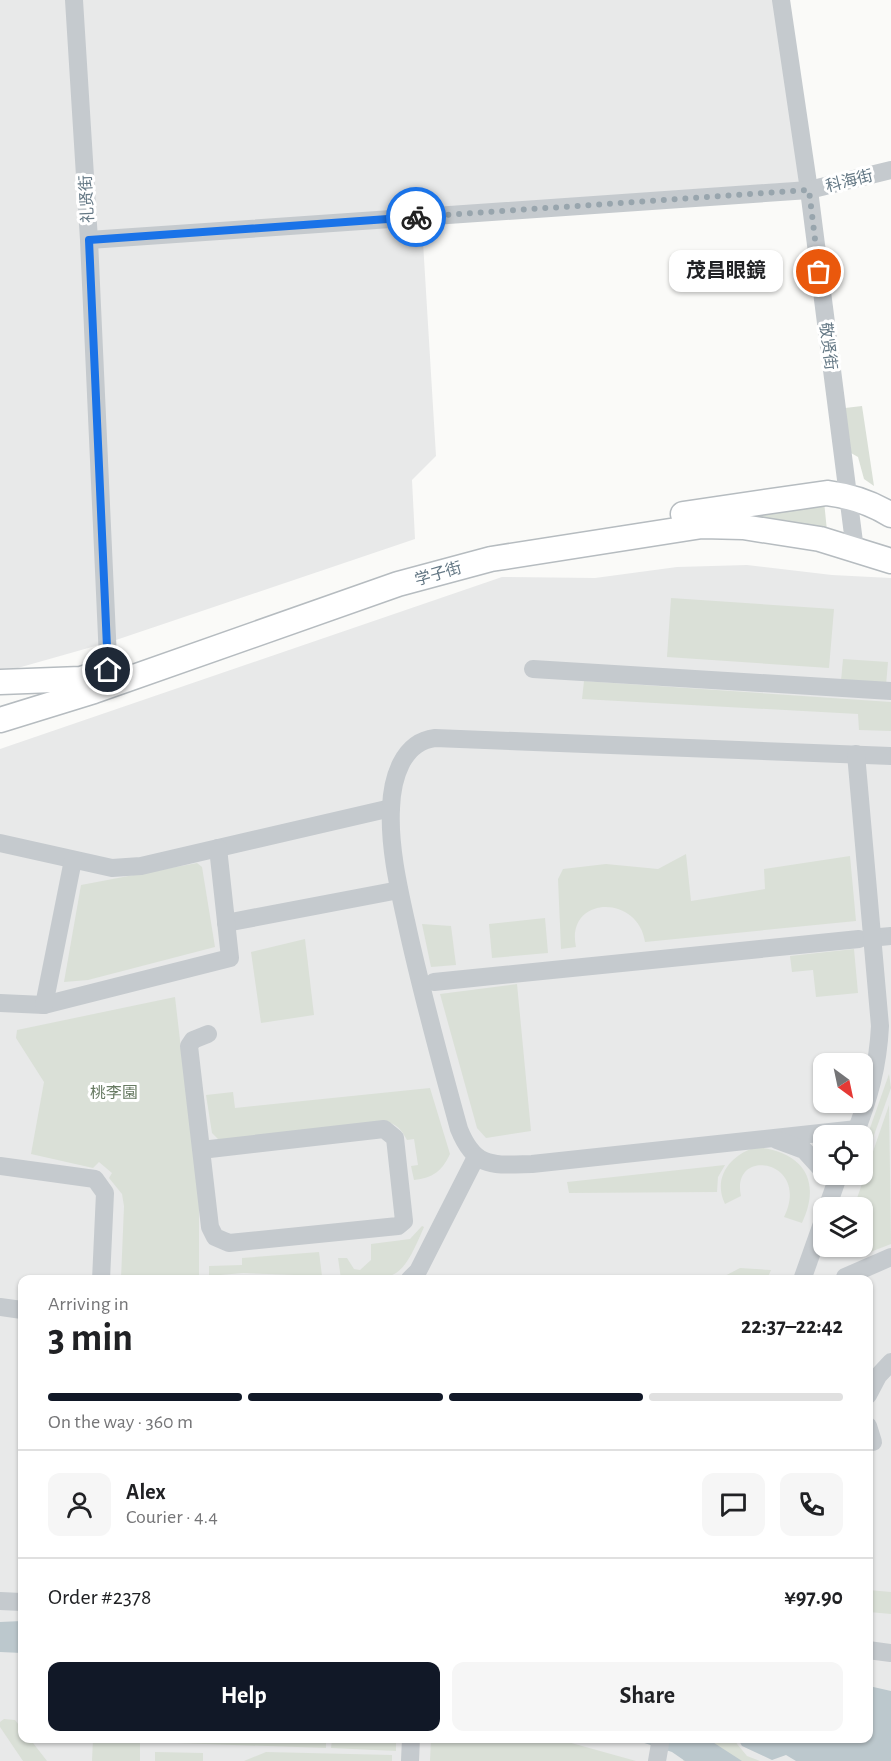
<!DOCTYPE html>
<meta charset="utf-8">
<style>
body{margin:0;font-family:"Alegreya Sans","Noto Sans SC",sans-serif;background:#f6f6f6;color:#202124;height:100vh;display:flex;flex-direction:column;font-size:22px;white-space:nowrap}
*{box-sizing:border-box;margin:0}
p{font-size:20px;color:#757577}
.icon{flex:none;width:33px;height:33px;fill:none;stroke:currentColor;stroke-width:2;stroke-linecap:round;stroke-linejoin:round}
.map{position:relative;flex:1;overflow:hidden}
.side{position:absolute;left:18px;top:1275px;width:855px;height:468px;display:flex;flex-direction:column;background:#fff;border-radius:12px;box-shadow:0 2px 4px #0004}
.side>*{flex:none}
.needle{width:39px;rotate:147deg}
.tools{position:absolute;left:813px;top:1053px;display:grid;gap:12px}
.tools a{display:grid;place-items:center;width:60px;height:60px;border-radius:12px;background:#fff;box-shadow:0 2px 4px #0004;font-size:30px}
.pin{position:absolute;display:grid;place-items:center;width:51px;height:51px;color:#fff;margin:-26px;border:3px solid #fff;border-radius:50%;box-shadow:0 2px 6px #0007}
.courier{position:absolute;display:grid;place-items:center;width:60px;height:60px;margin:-30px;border:4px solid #1a73e8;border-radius:50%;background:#fff;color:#222;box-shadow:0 2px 8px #0007}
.bubble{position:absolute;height:42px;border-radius:12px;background:#fff;box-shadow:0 2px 4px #0004;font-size:20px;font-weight:700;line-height:42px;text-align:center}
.overview em{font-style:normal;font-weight:700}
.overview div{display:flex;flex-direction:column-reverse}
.overview{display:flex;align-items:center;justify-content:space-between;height:102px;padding:0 30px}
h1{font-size:39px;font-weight:700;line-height:45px}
.bar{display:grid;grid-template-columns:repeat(4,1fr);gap:9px 6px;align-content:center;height:72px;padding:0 30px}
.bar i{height:8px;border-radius:4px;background:#e0e0e0}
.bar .active{background:#111827}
.bar p{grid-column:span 4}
.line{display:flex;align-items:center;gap:15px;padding:0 30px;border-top:2px solid #e0e0e0}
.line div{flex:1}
.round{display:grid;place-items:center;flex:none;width:63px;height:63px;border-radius:12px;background:#f6f6f6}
.cta{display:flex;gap:12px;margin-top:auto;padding:12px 30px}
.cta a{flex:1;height:69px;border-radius:12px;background:#111827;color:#fff;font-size:24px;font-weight:700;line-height:69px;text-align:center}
.cta a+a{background:#f6f6f6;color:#202124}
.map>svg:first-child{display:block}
.built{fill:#e8e9e9;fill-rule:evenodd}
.green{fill:#dae0d7}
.water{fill:#bcc8cd}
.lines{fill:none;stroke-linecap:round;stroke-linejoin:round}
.major-casing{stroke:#b6bcc0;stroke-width:27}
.minor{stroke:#c5cace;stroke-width:18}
.major{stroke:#fff;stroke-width:24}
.done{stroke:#98a5ad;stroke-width:6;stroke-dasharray:0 10.8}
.route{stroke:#1a73e8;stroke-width:8}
.labels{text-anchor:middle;stroke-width:6;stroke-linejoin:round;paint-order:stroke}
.street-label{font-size:16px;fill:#637784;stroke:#fff}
.park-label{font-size:16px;fill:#687b63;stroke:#fff}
</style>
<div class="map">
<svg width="891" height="1761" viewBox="0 0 891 1761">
<rect width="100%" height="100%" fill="#fafaf8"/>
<!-- built -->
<g class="built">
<path d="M0,0H774L800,182L421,209L436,456L412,480L415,539L113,641L0,673Z"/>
<path d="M747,565L832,575L891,578V1761H0V749L502,577L595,578L677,567ZM824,1064H862V1102H824ZM824,1136H862V1174H824ZM824,1208H862V1246H824ZM22,1280H868V1738H22Z"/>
</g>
<!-- green -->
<g class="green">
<path d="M862,406L874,486L864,479L858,457L851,453L845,408Z"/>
<path d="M824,501L827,531L790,521L740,516Z"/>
<path d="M671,598L834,609L829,668L667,657Z"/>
<path d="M843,659L888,662L886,685L841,681Z"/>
<path d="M584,681L891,702V731L859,730L858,714L582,699Z"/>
<path d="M686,854L691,901L765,889L764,869L850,856L856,921L645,942C638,893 565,896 576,947L561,949L558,879L563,869L606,864L658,869Z"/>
<path d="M197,863L202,867L215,947L88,980L64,982L81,885Z"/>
<path d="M545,918L548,953L492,958L489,924Z"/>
<path d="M422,924L451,926L456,965L431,967Z"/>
<path d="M305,939L314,1015L261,1023L251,952Z"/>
<path d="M854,949L858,993L816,997L813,970L792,972L790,956Z"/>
<path d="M517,984L531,1131L486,1138L477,1128L440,994Z"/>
<path d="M175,997L199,1204V1277L192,1280L121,1279L124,1206L122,1194L109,1178L112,1173L99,1162L93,1168L31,1154L44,1082L16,1038L17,1030Z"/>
<path d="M889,1074L891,1088L865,1160L863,1159V1148Z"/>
<path d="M430,1088L450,1154C442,1171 433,1178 414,1180L411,1166L418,1165L414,1139L407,1140C401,1129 397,1124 384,1121L219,1140L212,1133L206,1095L233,1092L235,1108Z"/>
<path d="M889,1105L891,1244L860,1256H846L842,1247L862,1246V1208L854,1207Z"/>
<path d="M757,1147C803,1152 822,1180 802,1223L784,1217C812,1160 730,1146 741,1196L725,1204C712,1177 731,1154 757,1147Z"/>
<path d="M725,1165L718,1177L717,1192L569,1193L567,1182Z"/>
<path d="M422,1226L424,1227C401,1281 397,1280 341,1279L338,1258H347L354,1269L360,1270L371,1260V1244L410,1239Z"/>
<path d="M319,1252L322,1276L243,1273L209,1276V1266L242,1265V1258Z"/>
<path d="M740,1268L771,1270L767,1279H719Z"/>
<path d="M868,1590L891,1592V1614L869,1612Z"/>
<path d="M4,1719L15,1720L22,1729V1738L30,1739L47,1761H23L0,1727V1722Z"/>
<path d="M688,1738L733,1739L747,1756L760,1761H683Z"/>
<path d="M93,1739H140V1761H92Z"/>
<path d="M147,1739L326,1738V1748L147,1742Z"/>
<path d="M332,1739H396V1751L331,1748Z"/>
<path d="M431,1739H557L636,1761H430Z"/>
<path d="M155,1752L203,1753V1761H155Z"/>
<path d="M266,1752L392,1755V1761H244Z"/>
</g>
<!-- water -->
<g class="water">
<path d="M22,1621V1653L0,1652V1622Z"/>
<path d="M869,1686L891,1691V1761H796L786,1755L772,1760L742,1746L738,1739L868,1738Z"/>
<path d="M632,1739H708L742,1761H685L672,1752Z"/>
</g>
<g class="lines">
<defs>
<g id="major">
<path d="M683,514L827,493C851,496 870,502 891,515"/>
<path d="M0,682L81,679L107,670"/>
<path d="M0,720L94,691L398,584L491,559L702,526L743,527L820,539L891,561"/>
</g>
</defs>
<!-- major casing -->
<use href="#major" class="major-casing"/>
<!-- minor -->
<g class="minor">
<path d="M74,0L89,240L109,681"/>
<path d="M781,0L809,190L855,550"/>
<path d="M89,240L809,190L891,170"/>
<path d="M533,669L891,691"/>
<path d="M0,843L112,868L141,866L391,808"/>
<path d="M226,923L399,890"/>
<path d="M880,937L891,936"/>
<path d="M434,982L859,939"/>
<path d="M0,1003L44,1005L230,958L218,848"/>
<path d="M44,1005L73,860"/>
<path d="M857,1129L532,1164C493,1165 475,1169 459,1129C440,1060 421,991 406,921C398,885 389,845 391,808C392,779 402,742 435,738L891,756"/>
<path d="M854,1136C869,1099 878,1066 880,1026L856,754"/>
<path d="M777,1140L804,1150L824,1172"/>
<path d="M201,1150L384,1129L395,1138L404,1221L398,1226L229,1243L215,1237L210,1227L189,1046L193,1040L208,1034"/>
<path d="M0,1166L95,1179L105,1193L101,1280"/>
<path d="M827,1208L839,1174"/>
<path d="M409,1280L418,1271L476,1157"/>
<path d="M802,1280L824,1218"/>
<path d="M847,1280L845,1277L891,1257"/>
<path d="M0,1307L22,1310"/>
<path d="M868,1395L878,1376L891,1362"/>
<path d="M868,1426L873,1442"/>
<path d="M0,1601L22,1602"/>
<path d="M868,1650L891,1653"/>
<path d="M410,1761L411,1738"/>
<path d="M657,1761L661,1738"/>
</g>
<!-- major -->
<use href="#major" class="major"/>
</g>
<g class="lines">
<!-- done -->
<path class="done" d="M416,217L809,190L819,272"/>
<!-- route -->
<path class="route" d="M108,670L89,240L416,217"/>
</g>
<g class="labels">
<!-- street labels -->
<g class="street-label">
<text transform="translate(849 180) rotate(-14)" y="6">科海街</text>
<text transform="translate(86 199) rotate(-93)" y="6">礼贤街</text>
<text transform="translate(829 346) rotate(83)" y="6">敬贤街</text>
<text transform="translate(438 573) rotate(-16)" y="6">学子街</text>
</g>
<!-- park labels -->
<g class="park-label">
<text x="114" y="1098">桃李園</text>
</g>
</g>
</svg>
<div class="tools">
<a><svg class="needle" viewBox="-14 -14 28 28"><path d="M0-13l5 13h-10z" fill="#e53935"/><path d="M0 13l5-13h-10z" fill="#757577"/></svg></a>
<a><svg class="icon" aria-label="locate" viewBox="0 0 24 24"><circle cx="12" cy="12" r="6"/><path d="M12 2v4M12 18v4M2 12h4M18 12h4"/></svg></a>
<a><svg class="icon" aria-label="layers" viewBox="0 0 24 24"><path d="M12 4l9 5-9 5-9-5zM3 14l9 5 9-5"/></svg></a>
</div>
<div class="pin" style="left:819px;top:272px;background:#ea580c"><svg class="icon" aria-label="bag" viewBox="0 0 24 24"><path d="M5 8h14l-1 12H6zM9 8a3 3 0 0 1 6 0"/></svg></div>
<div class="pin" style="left:108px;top:670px;background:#1f2937"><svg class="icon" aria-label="home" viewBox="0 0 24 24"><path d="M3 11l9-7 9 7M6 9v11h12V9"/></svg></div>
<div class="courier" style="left:416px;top:217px"><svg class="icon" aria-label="bike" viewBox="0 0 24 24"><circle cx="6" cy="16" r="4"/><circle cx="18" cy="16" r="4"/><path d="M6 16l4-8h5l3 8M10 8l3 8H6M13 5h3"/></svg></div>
<div class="bubble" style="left:669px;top:250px;width:114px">茂昌眼鏡</div>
<section class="side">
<div class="overview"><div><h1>3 min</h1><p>Arriving in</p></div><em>22:37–22:42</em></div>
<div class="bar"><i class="active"></i><i class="active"></i><i class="active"></i><i></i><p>On the way · 360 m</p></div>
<div class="line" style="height:108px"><a class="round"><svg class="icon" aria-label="person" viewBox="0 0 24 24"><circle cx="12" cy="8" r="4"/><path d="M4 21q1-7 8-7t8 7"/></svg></a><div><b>Alex</b><p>Courier · 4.4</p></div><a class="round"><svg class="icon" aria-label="chat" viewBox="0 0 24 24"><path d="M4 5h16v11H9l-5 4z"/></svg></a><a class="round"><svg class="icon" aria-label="phone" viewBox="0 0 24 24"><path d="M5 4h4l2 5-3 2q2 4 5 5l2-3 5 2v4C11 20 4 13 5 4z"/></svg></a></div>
<div class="line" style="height:78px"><div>Order #2378</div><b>¥97.90</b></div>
<div class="cta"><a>Help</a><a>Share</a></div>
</section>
</div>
